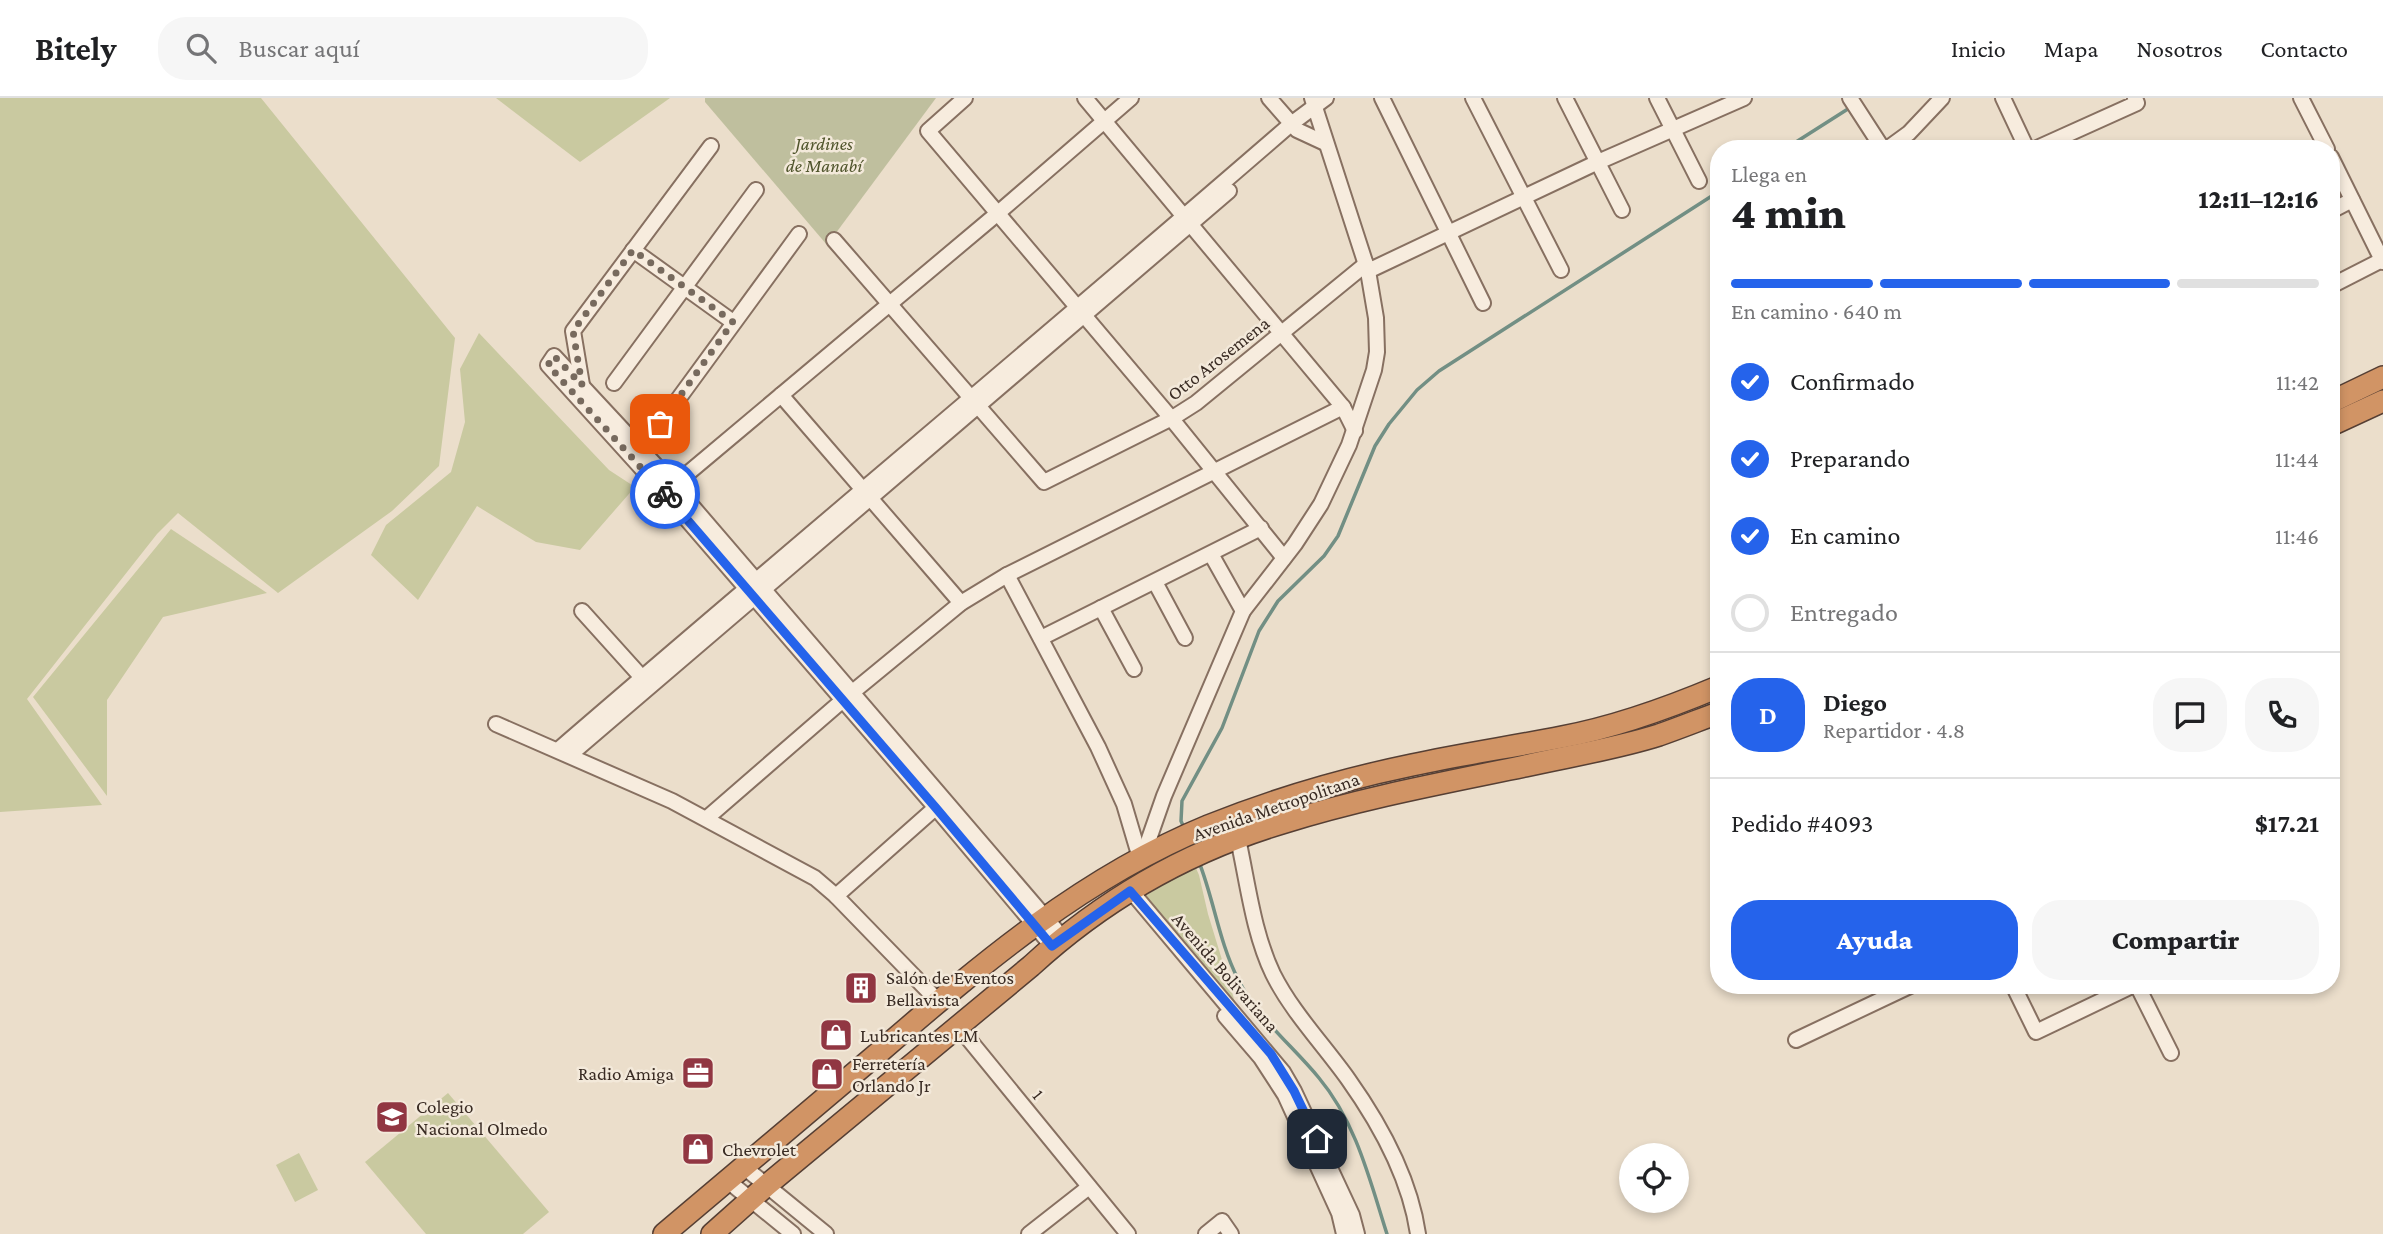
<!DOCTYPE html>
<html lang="es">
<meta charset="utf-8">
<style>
body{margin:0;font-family:"Crimson Pro",serif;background:#f6f6f6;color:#202124;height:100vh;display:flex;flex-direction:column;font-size:26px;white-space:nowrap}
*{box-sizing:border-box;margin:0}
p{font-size:23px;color:#757577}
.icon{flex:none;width:38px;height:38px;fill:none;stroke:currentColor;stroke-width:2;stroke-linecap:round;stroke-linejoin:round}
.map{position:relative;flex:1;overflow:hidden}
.details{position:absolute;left:1710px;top:42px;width:630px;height:854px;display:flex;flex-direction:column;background:#fff;border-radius:28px;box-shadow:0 4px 10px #0003}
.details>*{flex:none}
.buttons{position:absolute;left:1619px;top:1045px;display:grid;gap:14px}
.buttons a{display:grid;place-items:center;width:70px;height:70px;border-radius:50%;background:#fff;box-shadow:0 4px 10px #0003;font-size:35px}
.pin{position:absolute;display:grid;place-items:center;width:60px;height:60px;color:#fff;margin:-30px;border-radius:14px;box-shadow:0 4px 10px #0006}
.courier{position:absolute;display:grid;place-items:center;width:70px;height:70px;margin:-35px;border:5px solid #2563eb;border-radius:50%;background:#fff;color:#222;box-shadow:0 2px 9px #0007}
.headline em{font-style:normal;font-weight:800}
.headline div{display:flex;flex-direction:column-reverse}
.headline{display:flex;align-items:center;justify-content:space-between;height:119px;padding:0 21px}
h1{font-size:46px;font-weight:800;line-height:52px}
.bar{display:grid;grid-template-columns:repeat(4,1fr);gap:10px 7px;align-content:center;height:84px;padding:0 21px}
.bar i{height:9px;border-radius:5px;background:#e0e0e0}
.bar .selected{background:#2563eb}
.bar p{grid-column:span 4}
.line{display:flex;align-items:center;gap:18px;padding:0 21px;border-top:2px solid #e0e0e0}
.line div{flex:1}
.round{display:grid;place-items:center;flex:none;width:74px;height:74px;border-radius:28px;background:#f6f6f6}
ol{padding:0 21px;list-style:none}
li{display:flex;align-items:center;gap:21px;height:77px}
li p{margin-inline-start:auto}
li .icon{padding:7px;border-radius:50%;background:#2563eb;color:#fff;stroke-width:4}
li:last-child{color:#757577}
li i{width:38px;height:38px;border:4px solid #e0e0e0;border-radius:50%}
.button{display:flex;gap:14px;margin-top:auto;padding:14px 21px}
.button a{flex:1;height:80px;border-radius:28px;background:#2563eb;color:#fff;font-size:28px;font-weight:800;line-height:80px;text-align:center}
.button a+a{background:#f6f6f6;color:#202124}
header{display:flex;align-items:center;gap:42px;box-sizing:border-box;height:98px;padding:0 35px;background:#fff;border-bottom:2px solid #e0e0e0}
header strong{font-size:33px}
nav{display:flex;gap:38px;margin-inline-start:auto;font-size:24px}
.search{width:490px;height:63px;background:#f6f6f6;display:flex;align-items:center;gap:18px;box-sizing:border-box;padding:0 24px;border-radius:28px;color:#757577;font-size:26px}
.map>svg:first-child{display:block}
.green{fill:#c9c9a0}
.cemetery{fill:#bfbf9e}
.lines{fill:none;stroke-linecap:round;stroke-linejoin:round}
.stream{stroke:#728f84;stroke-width:3.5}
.minor-casing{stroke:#877061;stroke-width:18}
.highway-casing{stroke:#563f34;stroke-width:24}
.minor{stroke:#f7ecde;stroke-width:14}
.highway{stroke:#d19465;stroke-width:21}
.done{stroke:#776a5e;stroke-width:7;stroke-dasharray:0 12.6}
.route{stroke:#2563eb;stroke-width:9}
.labels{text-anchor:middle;stroke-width:5;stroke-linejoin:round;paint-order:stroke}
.park-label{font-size:19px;font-style:italic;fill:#4f542b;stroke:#f3e9da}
.street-label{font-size:19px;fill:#392b23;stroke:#f3e9da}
.poi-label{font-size:19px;fill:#392b23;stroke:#f3e9da;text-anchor:start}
</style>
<header>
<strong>Bitely</strong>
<div class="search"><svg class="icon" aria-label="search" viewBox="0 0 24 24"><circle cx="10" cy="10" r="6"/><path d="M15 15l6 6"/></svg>Buscar aquí</div>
<nav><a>Inicio</a><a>Mapa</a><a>Nosotros</a><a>Contacto</a></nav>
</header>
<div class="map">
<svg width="2383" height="1136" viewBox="0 0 2383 1136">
<rect width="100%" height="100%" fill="#ebdecb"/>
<!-- green -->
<g class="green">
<path d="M0,0H261L455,240L439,368L392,413L278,495L178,415L157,436L27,601L102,707L0,714Z"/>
<path d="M496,0H670L580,64Z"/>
<path d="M479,235L609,372L635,389L580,452L536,444L477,408L418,502L371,457L386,427L451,374L465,324L460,271Z"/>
<path d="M171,431L267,495L163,519L107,602V698L33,599Z"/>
<path d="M1195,768L1199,777L1208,816L1237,911L1145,798Z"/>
<path d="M448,995L549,1114L523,1136H426L365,1064Z"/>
<path d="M299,1055L318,1092L295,1104L276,1067Z"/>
</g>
<!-- cemetery -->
<path class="cemetery" d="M705,0H936L827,147L705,4Z"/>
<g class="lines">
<!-- stream -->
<g class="stream">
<path d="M1785,51L1851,9"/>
<path d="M1185,732L1181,723L1182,703L1222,630L1259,533L1278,503L1324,458L1338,438L1375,348L1389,326L1417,292L1439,273L1718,94"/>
<path d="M1199,764C1214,802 1219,844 1238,881C1257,920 1292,947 1319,980C1356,1024 1370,1083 1387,1136"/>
</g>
<defs>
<g id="minor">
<path d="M965,0L928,33L1171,320L1284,460"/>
<path d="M1085,0L1343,309L1355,333"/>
<path d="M1269,0L1297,32L1325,45"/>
<path d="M1382,0L1483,205"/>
<path d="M1473,0L1561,172"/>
<path d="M1565,0L1622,112"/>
<path d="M1657,0L1699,83"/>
<path d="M1850,0L1883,51"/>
<path d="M2003,0L2027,51"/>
<path d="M2301,0L2327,51"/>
<path d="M1887,51L1909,35L1942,0"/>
<path d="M2035,51L2137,5L2135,0"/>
<path d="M2331,59L2383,164"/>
<path d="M2331,113L2352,102"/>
<path d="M834,142L1044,384L1174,319L1196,305L1366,166"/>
<path d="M633,152L733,224"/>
<path d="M1368,173L1598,64L1744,0"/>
<path d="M2331,188L2382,162"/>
<path d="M614,285L756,92"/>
<path d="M582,287L573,233L711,48"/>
<path d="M781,297L961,505"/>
<path d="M660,326L799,136"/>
<path d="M668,392L998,115L1131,0"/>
<path d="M1211,456L1243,513"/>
<path d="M1007,477L1098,649L1124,706L1140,760"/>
<path d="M1155,484L1185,540"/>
<path d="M1101,510L1134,571"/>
<path d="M582,513L646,584"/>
<path d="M1041,540L1261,430"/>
<path d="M496,626L672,703L815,780L836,798L938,903"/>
<path d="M558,652C801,442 1048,237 1291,26L1326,0"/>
<path d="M570,657L1229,93"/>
<path d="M707,720L843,602L961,505L1007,477L1343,309"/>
<path d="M1238,741C1248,786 1253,834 1273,876C1292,914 1323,946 1348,981C1380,1026 1410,1081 1418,1136"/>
<path d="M1143,758L1164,698L1243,513L1295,446L1321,406L1349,347L1374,272L1377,254L1376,220L1368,173L1312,0"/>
<path d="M1131,793L1283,974L1294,993L1352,1117L1357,1136"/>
<path d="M836,798L942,704"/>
<path d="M1052,848L936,710L664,395L548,267L554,258L674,387L1062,839"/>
<path d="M2013,887L2036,934L2134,887"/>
<path d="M2137,887L2171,955"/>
<path d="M1225,918L1261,960L1285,997L1339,1115L1344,1136"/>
<path d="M958,928L1128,1136"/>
<path d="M1796,942L1912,887"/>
<path d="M744,1069L826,1136"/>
<path d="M728,1083L793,1136"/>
<path d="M1029,1136L1089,1089"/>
<path d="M1206,1136L1222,1123L1231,1136"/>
</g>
<g id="highway">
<path d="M2331,304L2383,279"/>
<path d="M2331,327L2383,303"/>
<path d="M664,1136C737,1075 810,1013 883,951C984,864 1084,779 1208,728C1273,702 1344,681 1412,667C1462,656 1512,649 1562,639C1616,629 1668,610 1718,589"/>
<path d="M712,1136L767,1087L1031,868C1103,802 1189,753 1282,725C1362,700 1443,685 1525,668C1569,658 1615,651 1659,637C1679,630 1699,622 1718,615"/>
</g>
</defs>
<!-- minor casing -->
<use href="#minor" class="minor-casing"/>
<!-- highway casing -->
<use href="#highway" class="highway-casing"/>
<!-- minor -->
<use href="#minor" class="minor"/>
<!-- highway -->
<use href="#highway" class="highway"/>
</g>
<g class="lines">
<!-- done -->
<path class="done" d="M660,326L733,224L633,152L573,233L582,287L554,258L548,267L665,396"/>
<!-- route -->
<path class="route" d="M665,396L936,710L1052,848L1130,793L1271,956L1294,993L1317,1041"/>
</g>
<!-- icons -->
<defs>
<symbol id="building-square" viewBox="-11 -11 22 22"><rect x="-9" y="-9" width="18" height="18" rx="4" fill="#913642" stroke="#f3e9da"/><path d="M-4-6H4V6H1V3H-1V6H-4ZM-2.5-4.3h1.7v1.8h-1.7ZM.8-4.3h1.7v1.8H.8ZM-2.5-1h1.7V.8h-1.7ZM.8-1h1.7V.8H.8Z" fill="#fff"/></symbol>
<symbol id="shop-square" viewBox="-11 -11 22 22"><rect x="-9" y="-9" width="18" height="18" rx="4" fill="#913642" stroke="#f3e9da"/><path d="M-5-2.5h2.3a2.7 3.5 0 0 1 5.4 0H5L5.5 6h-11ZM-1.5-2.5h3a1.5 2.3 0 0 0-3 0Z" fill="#fff"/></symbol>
<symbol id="office-square" viewBox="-11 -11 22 22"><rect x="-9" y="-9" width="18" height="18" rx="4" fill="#913642" stroke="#f3e9da"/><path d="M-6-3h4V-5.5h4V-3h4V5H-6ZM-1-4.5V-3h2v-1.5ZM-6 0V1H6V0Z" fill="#fff"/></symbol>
<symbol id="school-square" viewBox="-11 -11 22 22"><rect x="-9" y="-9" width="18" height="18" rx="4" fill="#913642" stroke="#f3e9da"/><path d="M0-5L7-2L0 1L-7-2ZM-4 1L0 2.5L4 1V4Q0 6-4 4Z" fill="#fff"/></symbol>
</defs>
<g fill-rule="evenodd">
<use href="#building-square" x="842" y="871" width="38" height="38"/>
<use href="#shop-square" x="817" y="918" width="38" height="38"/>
<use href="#office-square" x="679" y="956" width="38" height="38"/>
<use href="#shop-square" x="808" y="957" width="38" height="38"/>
<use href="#school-square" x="373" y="1000" width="38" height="38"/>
<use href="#shop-square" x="679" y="1032" width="38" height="38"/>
</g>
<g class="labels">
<!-- park labels -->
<g class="park-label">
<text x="824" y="52">Jardines<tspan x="824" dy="22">de Manabí</tspan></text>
</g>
<!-- street labels -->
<g class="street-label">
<text transform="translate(1218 260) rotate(-38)" y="7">Otto Arosemena</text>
<text transform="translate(1276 708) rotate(-19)" y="7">Avenida Metropolitana</text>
<text transform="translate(1226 874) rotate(49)" y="7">Avenida Bolivariana</text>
<text transform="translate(1039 996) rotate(51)" y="7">1</text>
</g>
<!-- poi labels -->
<g class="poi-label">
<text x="886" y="886">Salón de Eventos<tspan x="886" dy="22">Bellavista</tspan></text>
<text x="860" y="944">Lubricantes LM</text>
<text x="852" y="972">Ferretería<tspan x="852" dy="22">Orlando Jr</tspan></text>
<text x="674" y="982" text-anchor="end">Radio Amiga</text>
<text x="416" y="1015">Colegio<tspan x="416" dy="22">Nacional Olmedo</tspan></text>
<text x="722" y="1058">Chevrolet</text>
</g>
</g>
</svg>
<div class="buttons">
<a><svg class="icon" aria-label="locate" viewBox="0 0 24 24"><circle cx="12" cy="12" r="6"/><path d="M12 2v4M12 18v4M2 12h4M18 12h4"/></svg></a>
</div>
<div class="pin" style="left:660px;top:326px;background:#ea580c"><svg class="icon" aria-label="bag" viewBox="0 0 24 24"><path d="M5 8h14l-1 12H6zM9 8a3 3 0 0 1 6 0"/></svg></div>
<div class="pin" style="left:1317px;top:1041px;background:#1f2937"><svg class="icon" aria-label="home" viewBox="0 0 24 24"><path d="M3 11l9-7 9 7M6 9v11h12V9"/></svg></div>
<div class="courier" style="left:665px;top:396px"><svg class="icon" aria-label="bike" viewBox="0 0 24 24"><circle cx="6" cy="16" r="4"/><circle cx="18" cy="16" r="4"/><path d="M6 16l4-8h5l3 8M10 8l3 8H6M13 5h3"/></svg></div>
<section class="details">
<div class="headline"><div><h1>4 min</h1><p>Llega en</p></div><em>12:11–12:16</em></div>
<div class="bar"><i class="selected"></i><i class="selected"></i><i class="selected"></i><i></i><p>En camino · 640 m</p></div>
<ol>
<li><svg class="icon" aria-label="check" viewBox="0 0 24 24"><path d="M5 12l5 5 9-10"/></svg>Confirmado<p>11:42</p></li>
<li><svg class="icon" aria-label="check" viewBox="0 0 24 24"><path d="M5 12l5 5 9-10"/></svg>Preparando<p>11:44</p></li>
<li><svg class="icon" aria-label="check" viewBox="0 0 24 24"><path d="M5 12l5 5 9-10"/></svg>En camino<p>11:46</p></li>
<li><i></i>Entregado</li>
</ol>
<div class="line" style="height:126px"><b class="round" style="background:#2563eb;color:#fff">D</b><div><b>Diego</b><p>Repartidor · 4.8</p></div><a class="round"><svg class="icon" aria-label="chat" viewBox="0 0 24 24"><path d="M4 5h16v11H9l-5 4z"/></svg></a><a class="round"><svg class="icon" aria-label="phone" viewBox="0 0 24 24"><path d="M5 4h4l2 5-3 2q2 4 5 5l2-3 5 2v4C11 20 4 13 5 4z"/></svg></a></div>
<div class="line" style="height:91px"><div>Pedido #4093</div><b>$17.21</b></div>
<div class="button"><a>Ayuda</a><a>Compartir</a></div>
</section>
</div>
